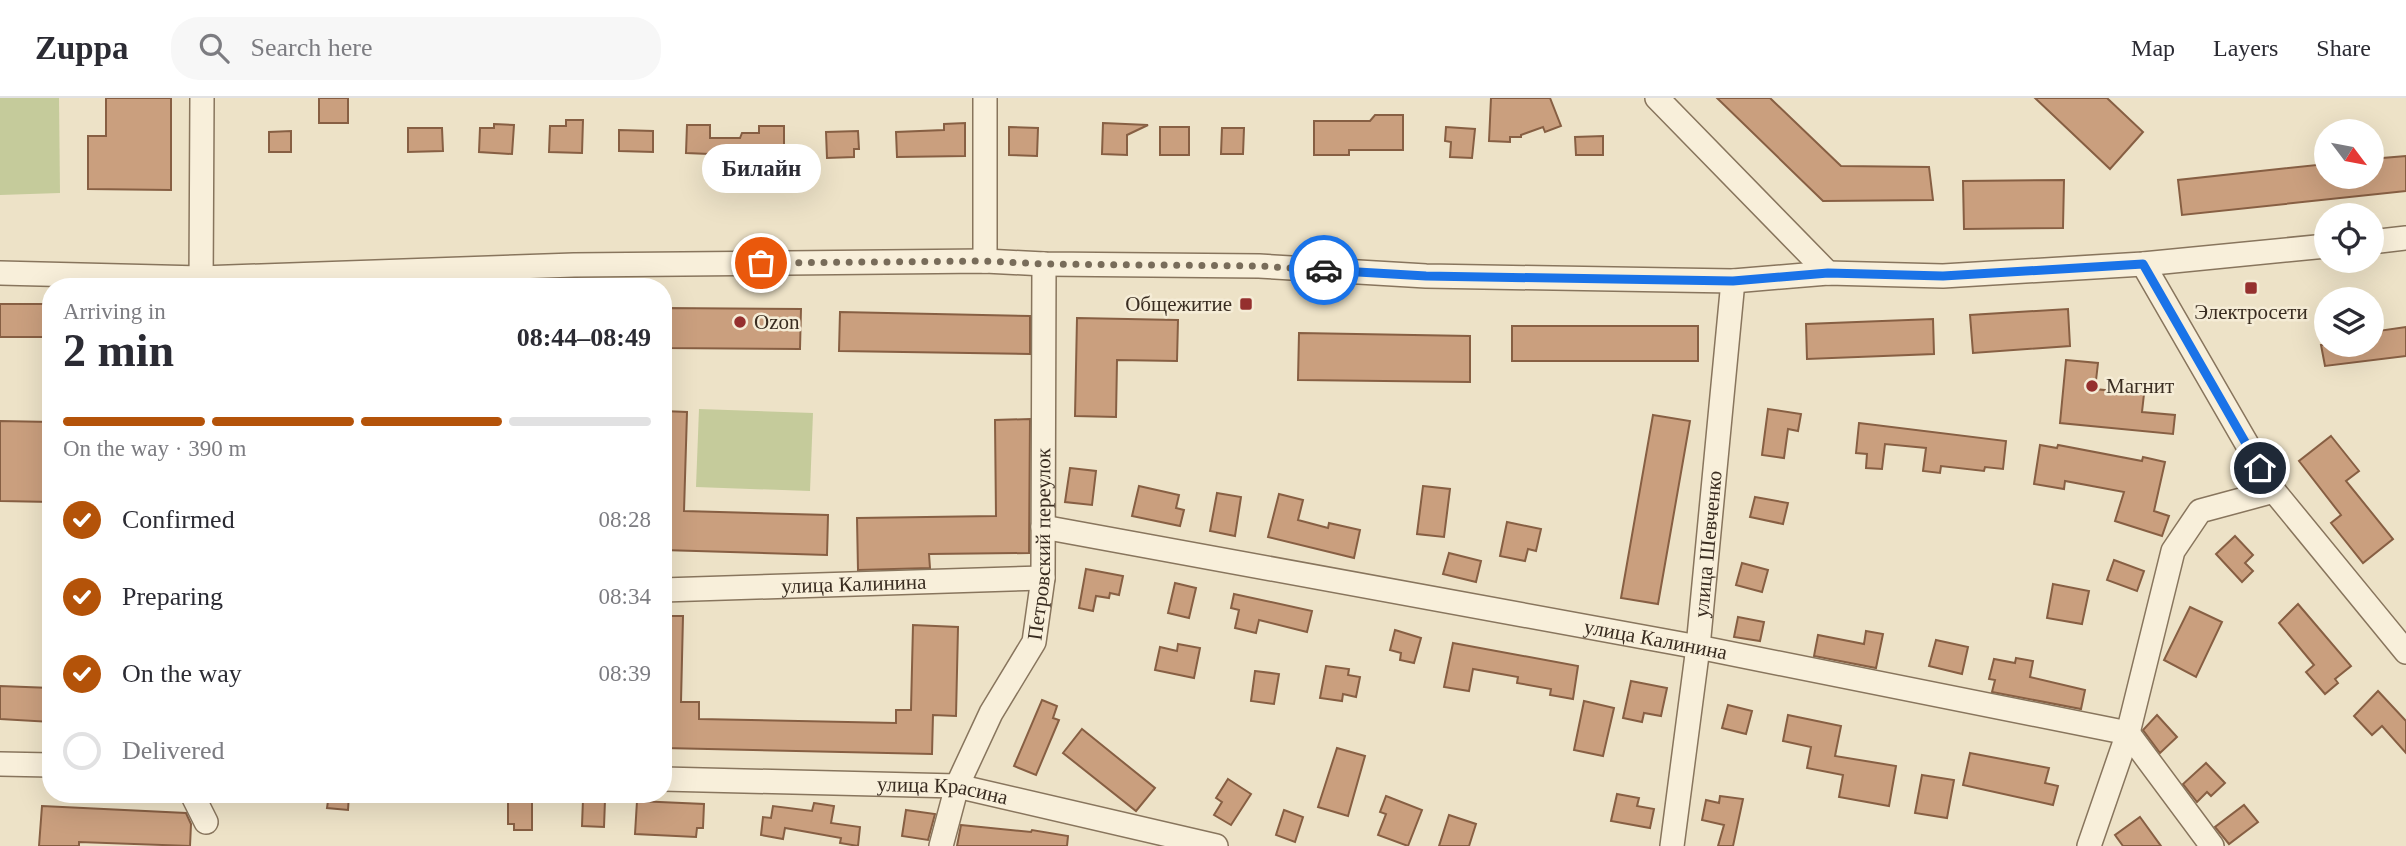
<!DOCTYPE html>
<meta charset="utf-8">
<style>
body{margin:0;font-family:"Times New Roman",serif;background:#f7f7f7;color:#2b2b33;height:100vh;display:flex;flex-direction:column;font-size:26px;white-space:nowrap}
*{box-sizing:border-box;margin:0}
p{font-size:23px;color:#7c7c81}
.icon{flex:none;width:38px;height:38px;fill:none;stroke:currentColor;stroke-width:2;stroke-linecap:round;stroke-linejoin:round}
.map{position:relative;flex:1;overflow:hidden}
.drawer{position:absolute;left:42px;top:180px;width:630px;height:525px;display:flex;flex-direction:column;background:#fff;border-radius:28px;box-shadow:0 7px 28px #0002}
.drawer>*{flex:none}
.needle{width:46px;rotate:122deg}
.buttons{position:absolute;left:2314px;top:21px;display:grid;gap:14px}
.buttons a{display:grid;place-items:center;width:70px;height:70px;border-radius:50%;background:#fff;box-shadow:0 7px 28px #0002;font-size:35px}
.pin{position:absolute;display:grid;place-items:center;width:60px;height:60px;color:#fff;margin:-30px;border:4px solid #fff;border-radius:50%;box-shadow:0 2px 7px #0007}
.courier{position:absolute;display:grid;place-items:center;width:70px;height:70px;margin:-35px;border:5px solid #1a73e8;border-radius:50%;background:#fff;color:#222;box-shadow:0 2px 9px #0007}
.bubble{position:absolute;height:49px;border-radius:24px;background:#fff;box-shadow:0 7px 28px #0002;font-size:23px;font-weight:700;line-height:49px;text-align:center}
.overview em{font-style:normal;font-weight:700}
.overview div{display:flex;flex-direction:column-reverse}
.overview{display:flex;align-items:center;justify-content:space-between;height:119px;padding:0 21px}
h1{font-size:46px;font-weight:700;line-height:52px}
.bar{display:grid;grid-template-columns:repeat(4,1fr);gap:10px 7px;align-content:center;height:84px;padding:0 21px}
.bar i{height:9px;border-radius:5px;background:#e1e1e2}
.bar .active{background:#b45309}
.bar p{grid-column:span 4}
ol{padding:0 21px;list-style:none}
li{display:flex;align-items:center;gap:21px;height:77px}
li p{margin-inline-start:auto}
li .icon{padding:7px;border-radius:50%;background:#b45309;color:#fff;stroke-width:4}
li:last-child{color:#7c7c81}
li i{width:38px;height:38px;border:4px solid #e1e1e2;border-radius:50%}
header{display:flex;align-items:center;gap:42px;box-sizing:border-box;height:98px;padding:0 35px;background:#fff;border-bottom:2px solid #e1e1e2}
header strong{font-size:33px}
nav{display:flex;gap:38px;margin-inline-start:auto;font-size:24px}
.search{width:490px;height:63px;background:#f7f7f7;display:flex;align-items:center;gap:18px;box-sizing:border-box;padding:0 24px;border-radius:28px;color:#7c7c81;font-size:26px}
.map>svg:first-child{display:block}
.green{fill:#c5cb9b}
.building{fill:#ca9f7e;stroke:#875f43;stroke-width:2}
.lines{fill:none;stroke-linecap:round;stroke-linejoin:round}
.minor-casing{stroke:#88755d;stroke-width:26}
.minor{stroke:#f8efda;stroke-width:23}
.done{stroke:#786c5a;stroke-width:7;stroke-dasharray:0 12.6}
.route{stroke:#1a73e8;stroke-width:9}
.poi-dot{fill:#95302e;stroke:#f5ecd6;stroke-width:2.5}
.labels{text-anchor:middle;stroke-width:5;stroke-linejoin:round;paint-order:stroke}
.poi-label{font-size:21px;fill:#392c20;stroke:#f5ecd6;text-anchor:start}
.street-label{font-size:21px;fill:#392c20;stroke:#f5ecd6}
</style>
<header>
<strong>Zuppa</strong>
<div class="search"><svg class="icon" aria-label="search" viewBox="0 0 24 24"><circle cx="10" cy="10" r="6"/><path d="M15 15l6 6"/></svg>Search here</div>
<nav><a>Map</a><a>Layers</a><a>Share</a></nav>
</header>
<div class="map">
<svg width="2406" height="748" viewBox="0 0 2406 748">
<rect width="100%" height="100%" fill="#ede2c7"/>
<!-- green -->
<g class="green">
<path d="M0,0H59L60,95L0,97Z"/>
<path d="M699,311L813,315L810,393L696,389Z"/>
</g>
<!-- building -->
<g class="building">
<path d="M106,0H171V92L88,91V38H106Z"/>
<rect x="319" y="0" width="29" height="25"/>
<path d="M1491,0H1550L1561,28L1545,34L1543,29L1521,37V39H1510V44L1489,43Z"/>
<path d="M1717,0H1770L1841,68L1929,69L1933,102L1823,103Z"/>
<path d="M2035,0H2107L2143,34L2110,71Z"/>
<path d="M1375,17H1403V52H1349V57H1314V23H1370Z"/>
<path d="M566,22H583L582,55L549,54L550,28H566Z"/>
<path d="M965,25V58L897,59L896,34L944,32V26Z"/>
<path d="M1103,25L1148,27L1127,37V57L1102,56Z"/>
<path d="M494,26L514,27L512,56L479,54L480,30H494Z"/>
<path d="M687,27H710V40H740L742,35H759V28H784V59L686,55Z"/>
<path d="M1009,29L1038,30L1037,58L1009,57Z"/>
<rect x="1160" y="29" width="29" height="28"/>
<path d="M1446,29L1475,31L1472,60L1450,59L1451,44L1445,43Z"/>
<path d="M408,30H442L443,53L408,54Z"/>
<path d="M1222,30H1244L1243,56H1221Z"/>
<path d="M619,32L653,33V54L619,53Z"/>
<path d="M291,33V54H269V34Z"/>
<path d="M858,33L859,51H854V59L827,60L826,34Z"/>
<path d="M1603,38V57H1576L1575,39Z"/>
<path d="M2406,58V93L2182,117L2178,82L2326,66V79H2371V61Z"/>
<path d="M2064,82L2063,130L1964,131L1963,83Z"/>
<rect x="0" y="206" width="51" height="33"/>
<path d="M663,210L801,211L800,251L663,250Z"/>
<path d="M2068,211L2070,248L1973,255L1970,217Z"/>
<path d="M840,214L1030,218V256L839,253Z"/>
<path d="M1077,220L1178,222L1177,263L1117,262L1116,319L1075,318Z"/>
<path d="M1933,221L1934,256L1807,261L1806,226Z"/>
<rect x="1512" y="228" width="186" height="35"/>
<path d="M2406,229V258L2325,268L2321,247H2371V234Z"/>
<path d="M1299,235L1470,238V284L1298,282Z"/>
<path d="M2066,262L2098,265L2095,291L2144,296L2142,314L2175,317L2173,336L2060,325Z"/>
<path d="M1768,311L1801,316L1798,333L1788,331L1784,360L1762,357Z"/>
<path d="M663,313L687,314L684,413L828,417L827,457L663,452Z"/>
<path d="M1653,317L1690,323L1658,506L1621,500Z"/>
<path d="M1030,321L1029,455L929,456L930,470L858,472L857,420L996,418L995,322Z"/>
<path d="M0,323L51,324V404L0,403Z"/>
<path d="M1859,325L2006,343L2003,371L1985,369L1984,373L1941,368L1940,375L1923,373L1926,350L1885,346L1882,371L1866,370L1867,356L1856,355Z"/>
<path d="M2331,338L2359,373L2346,383L2393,441L2363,465L2331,425L2341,417L2299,363Z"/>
<path d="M2040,347L2057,350L2058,347L2142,363L2143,359L2165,364L2154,413L2169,418L2162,438L2115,423L2124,394L2065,383L2064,391L2034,386Z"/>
<path d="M1070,370L1096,373L1092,407L1065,404Z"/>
<path d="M1139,388L1179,397L1176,410L1184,412L1180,428L1132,418Z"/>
<path d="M1423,388L1450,391L1444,439L1417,436Z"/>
<path d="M1217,395L1241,399L1235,438L1210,433Z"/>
<path d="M1279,396L1303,402L1298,422L1328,430L1329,425L1360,432L1354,460L1268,439Z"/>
<path d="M1755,399L1788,405L1783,426L1750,419Z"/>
<path d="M1507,424L1541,431L1536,453L1528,451L1525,463L1500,458Z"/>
<path d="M2235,438L2253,457L2245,465L2253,473L2242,484L2216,456Z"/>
<path d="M1449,455L1481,463L1476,484L1443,476Z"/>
<path d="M2114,462L2144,473L2137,493L2107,482Z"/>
<path d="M1742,465L1768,472L1762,494L1736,487Z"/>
<path d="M1086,471L1123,478L1119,497L1110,495L1109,500L1096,498L1093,513L1079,510Z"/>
<path d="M1175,485L1196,490L1189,520L1168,515Z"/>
<path d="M2053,486L2089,493L2082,526L2047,520Z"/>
<path d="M1234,496L1312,513L1307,534L1259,522L1256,535L1235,530L1239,512L1231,510Z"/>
<path d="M2298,506L2351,568L2335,581L2338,585L2325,596L2306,574L2314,567L2279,525Z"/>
<path d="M2190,509L2222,524L2196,579L2164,562Z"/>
<path d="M663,518H683L681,604H699V621L896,625V612H911L913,527L958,529L956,618L933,617L932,656L664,650Z"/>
<path d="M1738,519L1764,524L1760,543L1734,539Z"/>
<path d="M1395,532L1421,540L1414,565L1400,562L1401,555L1390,552Z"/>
<path d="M1866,533L1883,536L1876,570L1814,558L1818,537L1864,546Z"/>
<path d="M1936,542L1968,549L1962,576L1929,568Z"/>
<path d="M1453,545L1578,568L1573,601L1550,597L1551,591L1517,585L1518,579L1473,571L1469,593L1444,589Z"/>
<path d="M1178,546L1200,550L1194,580L1155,572L1160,549L1177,553Z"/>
<path d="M2016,560L2033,563L2030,579L2085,592L2081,611L1992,594L1995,582L1989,581L1994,561L2015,565Z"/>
<path d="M1326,568L1349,571L1348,577L1360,579L1356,599L1343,596L1342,603L1320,600Z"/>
<path d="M1255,573L1279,576L1274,606L1251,603Z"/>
<path d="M1631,583L1667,590L1661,618L1644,615L1642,624L1623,620Z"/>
<path d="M0,588L51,590V624L0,621Z"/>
<path d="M2378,593L2406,623V655L2382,628L2372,637L2354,618Z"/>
<path d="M1042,602L1057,608L1053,620L1059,622L1036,677L1014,668Z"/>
<path d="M1584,603L1614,610L1603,658L1574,652Z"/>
<path d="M1728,607L1752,613L1746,636L1722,630Z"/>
<path d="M1788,617L1841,628L1835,658L1896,668L1889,708L1839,699L1843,677L1807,670L1811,649L1783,643Z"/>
<path d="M2157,617L2177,639L2160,655L2143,632Z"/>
<path d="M1082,631L1155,690L1136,713L1063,655Z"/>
<path d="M1337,650L1365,658L1348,718L1318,709Z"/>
<path d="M1970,655L2049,670L2045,685L2058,688L2053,707L1963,687Z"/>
<path d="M2206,665L2225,685L2211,698L2207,694L2197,704L2183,686Z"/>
<path d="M1922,677L1954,682L1947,720L1915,715Z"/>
<path d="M1228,681L1251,696L1231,727L1214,717L1222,704L1216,700Z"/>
<path d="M329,696H349L348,712L327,710Z"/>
<path d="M1617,696L1639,700L1637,708L1654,711L1650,730L1611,723Z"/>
<path d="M1386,698L1422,712L1408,748L1378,737L1386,716L1380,714Z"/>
<path d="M1720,698L1743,701L1733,748H1718L1724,727L1702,722L1706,702L1719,705Z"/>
<path d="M508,700H532V732H514V726H508Z"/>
<path d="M583,701L605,702L604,729L582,728Z"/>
<path d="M637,703L704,706L703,730H697L696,739L635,736Z"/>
<path d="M814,705L834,708L831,725L860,729L858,748L840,745L841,740L785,730L783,741L761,737L763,719L771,720L773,708L812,713Z"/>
<path d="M2244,707L2258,724L2229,746L2215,729Z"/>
<path d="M42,708L186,715L191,726L190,748L79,744V748H39Z"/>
<path d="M906,712L935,716L928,742L902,738Z"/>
<path d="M1284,712L1303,719L1295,744L1276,737Z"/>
<path d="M1449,717L1476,726L1469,748H1439Z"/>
<path d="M2140,719L2161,748H2123L2115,737Z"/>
<path d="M961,727L1031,734L1032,732L1068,738L1067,748H957Z"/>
</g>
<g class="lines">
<defs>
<g id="minor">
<path d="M1657,0L1828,175"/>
<path d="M2371,144L2406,140"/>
<path d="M985,163V0"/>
<path d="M2143,166L2274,393L2406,554"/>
<path d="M0,175L201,180L574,167L985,163L1044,166L1259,168L1426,178L1733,183L1828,175L1943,178L2143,166L2326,148"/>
<path d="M201,189L202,0"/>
<path id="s1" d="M1043,429L1698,549L2128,635L2212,748"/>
<path id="s2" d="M663,492L1043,480"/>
<path d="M0,666L51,667"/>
<path id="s3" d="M663,681L957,688L1216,748"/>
<path d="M192,696L206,724"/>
<path id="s4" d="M941,748L957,688L991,615L1034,544L1043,480L1044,166"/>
<path id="s5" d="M1672,748L1698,549L1733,183"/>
<path d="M2089,748L2128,635L2173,453L2200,413L2274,393"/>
</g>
</defs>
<!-- minor casing -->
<use href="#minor" class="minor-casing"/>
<!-- minor -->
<use href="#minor" class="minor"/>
</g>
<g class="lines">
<!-- done -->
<path class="done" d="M761,165L985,163L1044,166L1259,168L1324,172"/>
<!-- route -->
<path class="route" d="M1324,172L1426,178L1733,183L1828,175L1943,178L2143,166L2260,370"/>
</g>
<!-- markers -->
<g class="poi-dot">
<rect x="2244" y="183" width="14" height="14" rx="3.5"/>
<rect x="1239" y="199" width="14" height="14" rx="3.5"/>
<circle cx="740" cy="224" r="7"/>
<circle cx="2092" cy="288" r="7"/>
</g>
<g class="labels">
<!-- poi labels -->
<g class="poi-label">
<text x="1232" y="213" text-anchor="end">Общежитие</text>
<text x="2251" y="221" text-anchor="middle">Электросети</text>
<text x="754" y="231">Ozon</text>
<text x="2106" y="295">Магнит</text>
</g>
<!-- street labels -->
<g class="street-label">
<text dy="7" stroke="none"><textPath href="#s5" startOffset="304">улица Шевченко</textPath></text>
<text dy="7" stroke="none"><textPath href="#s4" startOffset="324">Петровский переулок</textPath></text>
<text dy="7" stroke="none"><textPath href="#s2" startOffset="191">улица Калинина</textPath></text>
<text dy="7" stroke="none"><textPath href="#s1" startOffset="623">улица Калинина</textPath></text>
<text dy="7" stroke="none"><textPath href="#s3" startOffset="280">улица Красина</textPath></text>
</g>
</g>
</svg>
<div class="buttons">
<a><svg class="needle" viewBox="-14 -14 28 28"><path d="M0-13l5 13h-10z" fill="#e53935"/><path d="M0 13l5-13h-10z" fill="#7c7c81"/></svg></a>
<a><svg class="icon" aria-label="locate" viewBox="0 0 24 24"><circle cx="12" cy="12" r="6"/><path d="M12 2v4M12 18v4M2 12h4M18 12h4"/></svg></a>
<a><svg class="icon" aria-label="layers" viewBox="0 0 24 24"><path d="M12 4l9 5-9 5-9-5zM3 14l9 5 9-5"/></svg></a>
</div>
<div class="pin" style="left:761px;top:165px;background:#ea580c"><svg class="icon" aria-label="bag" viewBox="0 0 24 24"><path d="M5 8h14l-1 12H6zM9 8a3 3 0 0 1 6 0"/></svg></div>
<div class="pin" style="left:2260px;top:370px;background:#1f2937"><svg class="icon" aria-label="home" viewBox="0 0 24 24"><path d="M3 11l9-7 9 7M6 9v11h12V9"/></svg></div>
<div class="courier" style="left:1324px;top:172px"><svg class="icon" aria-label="car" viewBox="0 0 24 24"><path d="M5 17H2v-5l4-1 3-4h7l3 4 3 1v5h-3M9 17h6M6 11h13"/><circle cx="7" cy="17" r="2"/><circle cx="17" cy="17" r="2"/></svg></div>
<div class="bubble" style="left:702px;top:46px;width:119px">Билайн</div>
<section class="drawer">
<div class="overview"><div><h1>2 min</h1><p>Arriving in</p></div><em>08:44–08:49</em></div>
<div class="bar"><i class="active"></i><i class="active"></i><i class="active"></i><i></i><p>On the way · 390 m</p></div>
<ol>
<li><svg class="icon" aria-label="check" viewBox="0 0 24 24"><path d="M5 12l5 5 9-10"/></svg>Confirmed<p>08:28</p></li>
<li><svg class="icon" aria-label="check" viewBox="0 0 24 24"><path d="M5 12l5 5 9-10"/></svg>Preparing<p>08:34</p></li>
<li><svg class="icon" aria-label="check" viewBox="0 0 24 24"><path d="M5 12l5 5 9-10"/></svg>On the way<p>08:39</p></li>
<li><i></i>Delivered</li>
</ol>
</section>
</div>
